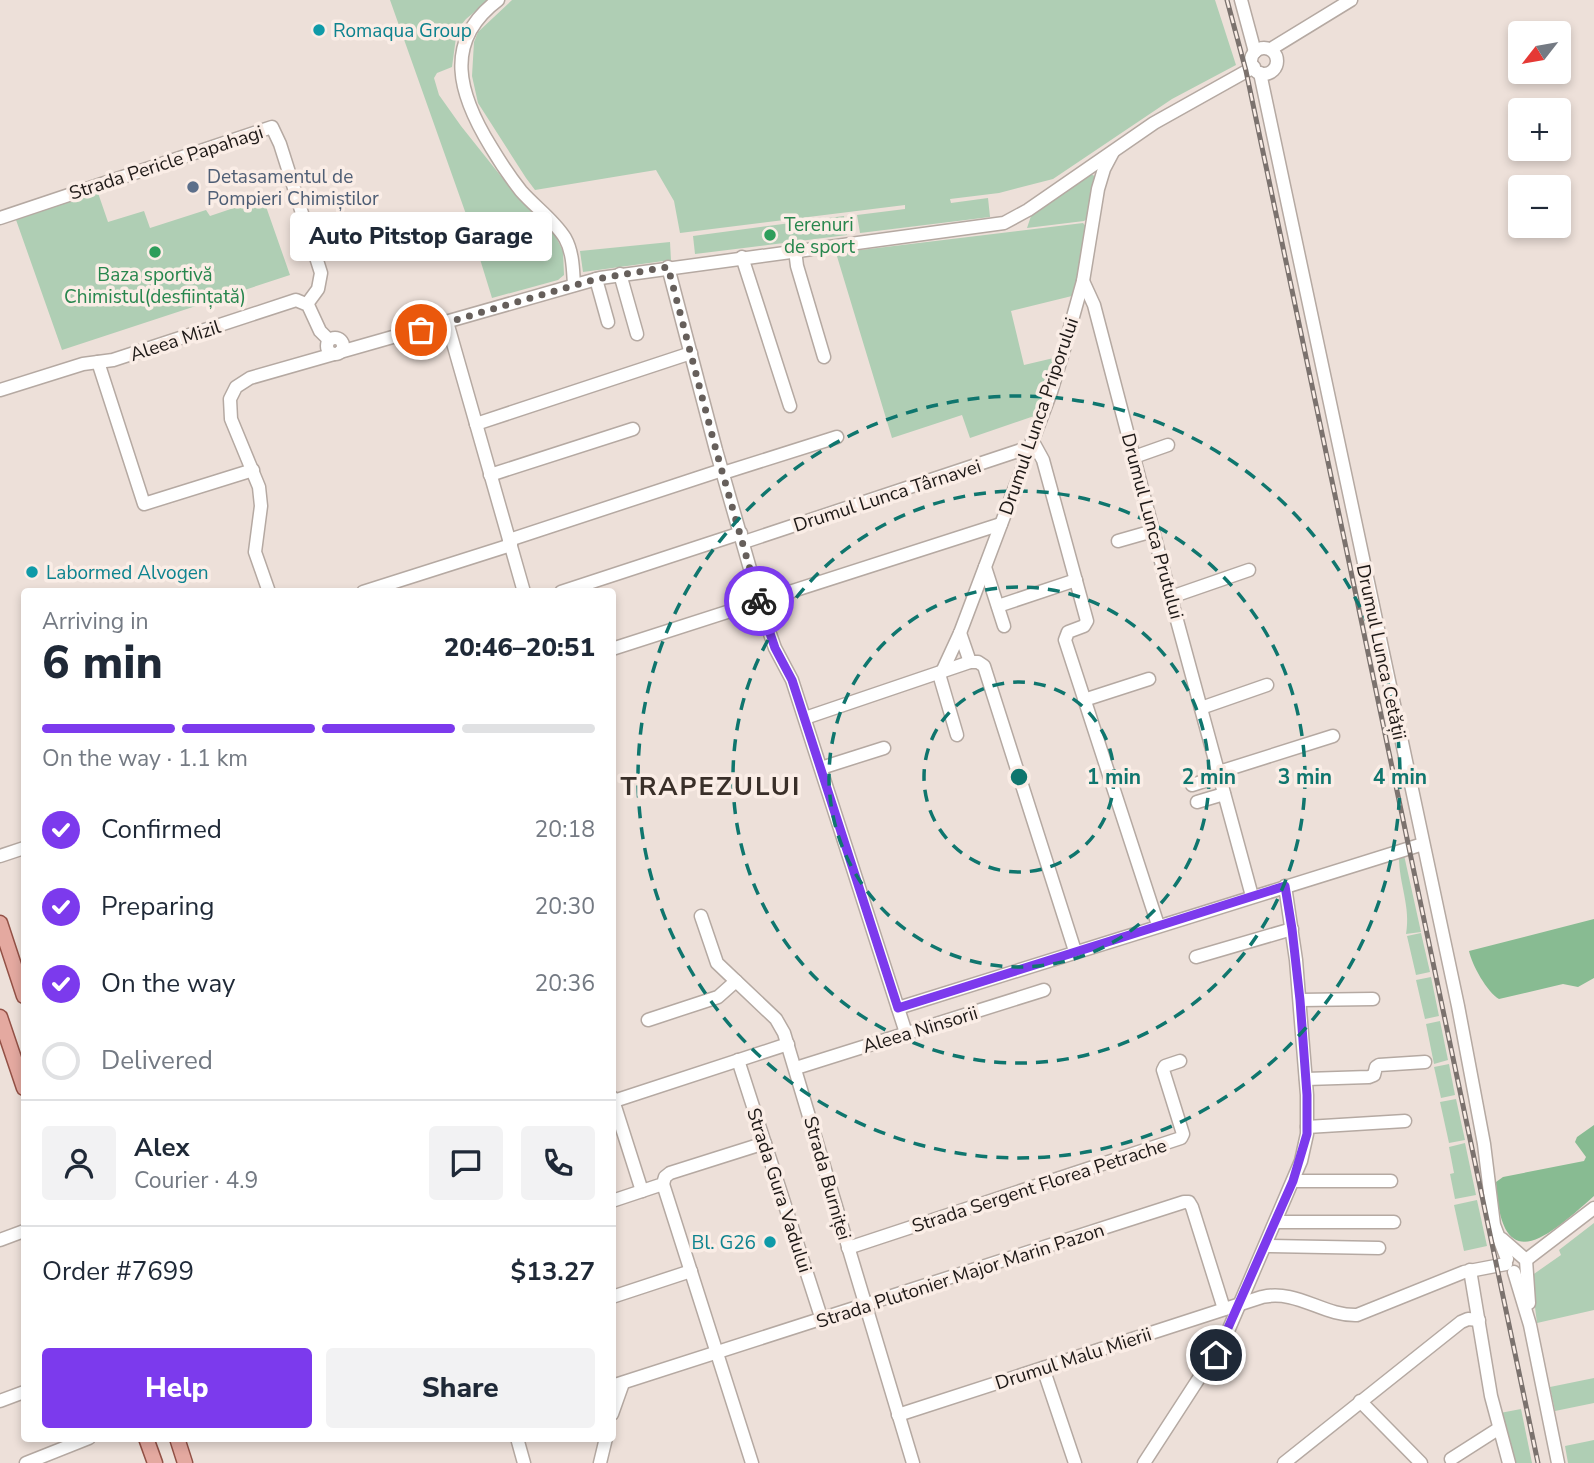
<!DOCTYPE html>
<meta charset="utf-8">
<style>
body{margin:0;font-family:"Nunito Sans",sans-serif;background:#f2f2f3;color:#1f2937;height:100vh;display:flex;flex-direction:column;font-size:26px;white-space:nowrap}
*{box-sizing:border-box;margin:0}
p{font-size:23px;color:#747a83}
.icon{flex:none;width:38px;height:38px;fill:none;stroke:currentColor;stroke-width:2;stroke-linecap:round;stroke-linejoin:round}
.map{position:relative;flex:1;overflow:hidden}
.side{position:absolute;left:21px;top:588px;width:595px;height:854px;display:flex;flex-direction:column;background:#fff;border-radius:7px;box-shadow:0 4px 10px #0003}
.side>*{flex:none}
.needle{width:46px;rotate:239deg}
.tools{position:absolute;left:1508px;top:21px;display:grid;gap:14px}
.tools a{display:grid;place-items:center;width:63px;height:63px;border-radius:7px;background:#fff;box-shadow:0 4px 10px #0003;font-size:35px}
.pin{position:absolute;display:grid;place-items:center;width:60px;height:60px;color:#fff;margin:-30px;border:4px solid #fff;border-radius:50%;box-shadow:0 2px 7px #0007}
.courier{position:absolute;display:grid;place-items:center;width:70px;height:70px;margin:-35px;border:5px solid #7c3aed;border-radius:50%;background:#fff;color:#222;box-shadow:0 2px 9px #0007}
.bubble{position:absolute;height:49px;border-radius:7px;background:#fff;box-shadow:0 4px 10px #0003;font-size:23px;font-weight:800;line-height:49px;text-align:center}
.head em{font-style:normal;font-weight:800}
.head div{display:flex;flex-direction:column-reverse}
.head{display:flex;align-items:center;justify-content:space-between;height:119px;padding:0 21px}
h1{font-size:46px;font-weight:800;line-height:52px}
.bar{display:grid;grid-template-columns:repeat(4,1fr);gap:10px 7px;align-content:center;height:84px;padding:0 21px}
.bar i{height:9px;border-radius:5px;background:#e0e1e3}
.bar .selected{background:#7c3aed}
.bar p{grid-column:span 4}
.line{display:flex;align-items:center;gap:18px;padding:0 21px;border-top:2px solid #e0e1e3}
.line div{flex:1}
.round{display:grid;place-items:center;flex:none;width:74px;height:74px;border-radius:7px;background:#f2f2f3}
ol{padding:0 21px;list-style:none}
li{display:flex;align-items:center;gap:21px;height:77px}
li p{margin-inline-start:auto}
li .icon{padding:7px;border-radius:50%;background:#7c3aed;color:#fff;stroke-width:4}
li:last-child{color:#747a83}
li i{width:38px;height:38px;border:4px solid #e0e1e3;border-radius:50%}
.action{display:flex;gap:14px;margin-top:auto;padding:14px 21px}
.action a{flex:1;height:80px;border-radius:7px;background:#7c3aed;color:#fff;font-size:28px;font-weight:800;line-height:80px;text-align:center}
.action a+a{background:#f2f2f3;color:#1f2937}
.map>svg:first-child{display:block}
.green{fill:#afceb4}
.forest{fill:#88bb92}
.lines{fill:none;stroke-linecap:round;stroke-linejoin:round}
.minor-casing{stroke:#b5a9a2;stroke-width:15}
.major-casing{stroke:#935146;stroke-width:17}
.minor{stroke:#fff;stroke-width:12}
.major{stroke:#e4a9a0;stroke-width:14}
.rail-casing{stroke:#7b726e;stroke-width:5}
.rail{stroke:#faede6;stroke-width:2.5;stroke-dasharray:8;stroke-linecap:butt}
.done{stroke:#665f5b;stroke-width:7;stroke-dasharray:0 12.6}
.route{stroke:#7c3aed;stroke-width:9}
.ring{fill:none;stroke:#0f766e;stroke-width:3.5;stroke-dasharray:12 9}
.culture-dot{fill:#0f9aa8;stroke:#faede6;stroke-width:2.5}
.service-dot{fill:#5c6f8a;stroke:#faede6;stroke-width:2.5}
.leisure-dot{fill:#2e9e5b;stroke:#faede6;stroke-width:2.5}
.labels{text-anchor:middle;stroke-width:7;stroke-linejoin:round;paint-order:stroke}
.culture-label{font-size:19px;fill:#0d838f;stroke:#faede6;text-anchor:start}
.street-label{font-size:19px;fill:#1e1917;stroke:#faede6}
.service-label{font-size:19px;fill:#4e5e75;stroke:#faede6;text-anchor:start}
.leisure-label{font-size:19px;fill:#27864d;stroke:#faede6;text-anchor:start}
.district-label{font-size:26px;font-weight:bold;letter-spacing:2px;fill:#392f29;stroke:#faede6}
.centre{fill:#0f766e;stroke:#faede6;stroke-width:3.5}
.ring-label{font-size:21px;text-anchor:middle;font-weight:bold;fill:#0f766e;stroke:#faede6;stroke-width:7;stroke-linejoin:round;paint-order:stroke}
</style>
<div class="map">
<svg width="1594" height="1463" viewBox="0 0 1594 1463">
<rect width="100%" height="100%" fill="#ede0d9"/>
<!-- green -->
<g class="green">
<path d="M390,0H489L466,19L457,30L452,67L437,73L434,78L439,95L461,126L508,185L553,231L563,251L564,275L558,280L492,298L467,217Z"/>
<path d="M512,0H1215L1236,65L1172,99L1053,179L999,193L950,199L951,203L988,198L990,217L860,233L857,215L905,209V205L680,233L674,201L656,170L535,190L526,178L478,103L472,76L474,42L478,32Z"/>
<path d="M1090,174L1095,176L1088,218L1084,221L1027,228L1031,216Z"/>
<path d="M97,190L108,222L144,211L150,228L206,210L210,216L263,198L290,275L62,350L15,217Z"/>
<path d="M844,216L847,235L695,254L693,236Z"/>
<path d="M1083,223L1087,228L1076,295L1011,311L1024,365L1058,357L1037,415L970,438L962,415L892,438L836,253Z"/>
<path d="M670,242L671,260L583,272L580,251Z"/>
<path d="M1404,855L1421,932L1406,934C1411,907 1399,884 1399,857Z"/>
<path d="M1421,933L1430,972L1416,975L1407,936Z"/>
<path d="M1431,977L1439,1016L1425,1019L1416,980Z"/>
<path d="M1440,1021L1448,1060L1434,1064L1426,1024Z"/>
<path d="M1449,1064L1455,1095L1441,1098L1434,1067Z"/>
<path d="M1456,1099L1465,1140L1449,1143L1440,1102Z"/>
<path d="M1465,1143L1476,1195L1455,1199L1450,1174L1454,1173L1449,1147Z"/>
<path d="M1477,1200L1487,1246L1464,1251L1454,1205Z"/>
<path d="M1594,1223V1310L1537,1323L1531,1276L1561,1255L1559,1250Z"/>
<path d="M1594,1378V1403L1555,1411L1550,1387Z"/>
<path d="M1521,1409L1532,1463H1514L1500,1413Z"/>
<path d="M1594,1440V1463H1568L1565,1446Z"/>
</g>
<!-- forest -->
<g class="forest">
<path d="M1594,919V978L1578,987L1563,984L1499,999C1487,992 1472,965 1469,951Z"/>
<path d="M1594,1125V1196C1548,1237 1501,1280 1496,1182L1503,1177L1584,1161L1586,1157L1575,1142L1577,1137Z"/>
</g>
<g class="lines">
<defs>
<g id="minor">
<path d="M498,0C442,42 459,95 491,147C500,162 510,177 521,191C535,207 554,220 565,238C573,252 573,270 574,285"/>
<path d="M1241,0L1255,52"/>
<circle cx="1264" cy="61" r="13"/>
<path d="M1271,49L1351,0"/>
<path d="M1260,73L1458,1006L1484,1144L1494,1225L1507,1259"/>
<path d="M0,218L272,127L280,144L321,273L318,289L307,304"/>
<path d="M795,250L797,266L824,357"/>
<path d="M742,257L790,406"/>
<path d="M668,267L716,450L763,614L775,648L792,680L906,1033"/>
<path d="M620,274L637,334"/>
<path d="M596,279L608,322"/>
<path d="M1083,281L1094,305L1163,569L1252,896"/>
<path d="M447,322L524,592"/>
<circle cx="335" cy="346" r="8"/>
<path d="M340,352L600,278L1004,223L1028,210L1154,123L1254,67"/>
<path d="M98,362L144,504L253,470"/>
<path d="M0,390L83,364L113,360L296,300L308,305L320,331L329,340"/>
<path d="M476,424L691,353"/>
<path d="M1032,440L1043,460L1087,621L1084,626L1068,632L1065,640L1158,925"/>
<path d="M1134,457L1168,445"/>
<path d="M723,473L837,437"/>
<path d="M490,475L633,429"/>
<path d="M509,540L722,470"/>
<path d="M1118,541L1153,531"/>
<path d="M744,542L1030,447"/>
<path d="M985,567L1004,626"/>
<path d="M269,592L255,552L261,506L259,487L231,419L230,399L236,387L250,378L334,354"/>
<path d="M363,592L511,545"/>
<path d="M561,592L741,533"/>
<path d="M1171,597L1249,570"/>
<path d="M998,606L1076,580"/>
<path d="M960,633L970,662"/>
<path d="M612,649L1001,524"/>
<path d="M942,672L960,633L1051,392L1064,349L1083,281L1098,189L1104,169L1113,152"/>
<path d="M939,674L957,735"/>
<path d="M1084,700L1149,679"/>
<path d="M1201,708L1267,685"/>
<path d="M805,718L970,662H978L984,666L1075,951"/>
<path d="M821,768L884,748"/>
<path d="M1219,772L1333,736"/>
<path d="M1192,785L1220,776"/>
<path d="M1197,802L1224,794"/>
<path d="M0,856L24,848"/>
<path d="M701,916L717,963L776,1019L784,1033L913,1463"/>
<path d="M1196,957L1292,929"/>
<path d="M1300,1000L1373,999"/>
<path d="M898,1008L1423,844"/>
<path d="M648,1020L718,997L736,981"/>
<path d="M738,1060L822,1320"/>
<path d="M796,1068L1044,990"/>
<path d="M1306,1079L1369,1077L1374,1075L1376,1067L1379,1065L1425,1062"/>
<path d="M612,1097L642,1191"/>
<path d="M614,1101L788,1044"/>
<path d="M1307,1127L1405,1121"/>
<path d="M1293,1181H1391"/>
<path d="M663,1184L752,1463"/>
<path d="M612,1201L663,1184L665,1177L670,1173L765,1143"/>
<path d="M1276,1222H1394"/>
<path d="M1502,1239L1526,1260L1529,1303"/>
<path d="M0,1240L24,1231"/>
<path d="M1265,1246L1379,1248"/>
<path d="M848,1248L1181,1138L1183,1134L1163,1070L1165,1066L1180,1061"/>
<path d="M1526,1260L1594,1208"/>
<path d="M1470,1270L1491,1396L1509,1463"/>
<path d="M1514,1272L1530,1325L1558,1463"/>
<path d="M612,1297L691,1271"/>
<path d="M1043,1368L1075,1463"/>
<path d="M612,1386L1184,1202H1189L1192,1207L1224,1309"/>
<path d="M0,1401L24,1392"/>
<path d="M1360,1401L1421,1463"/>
<path d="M612,1414L623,1383"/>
<path d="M898,1415L1262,1297C1297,1289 1323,1316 1357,1315L1464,1272L1506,1264"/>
<path d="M517,1438L524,1463"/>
<path d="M1451,1459L1498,1429"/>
<path d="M26,1463L89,1438"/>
<path d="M600,1463L606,1438"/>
<path d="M1144,1463L1225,1338L1301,1161L1307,1134V1095L1296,960L1285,886"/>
<path d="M1284,1463L1461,1322L1468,1319L1479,1320"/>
</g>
<g id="major">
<path d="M0,923L24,996"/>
<path d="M0,1017L24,1088"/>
<path d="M146,1438L155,1463"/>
<path d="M177,1438L185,1463"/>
</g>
</defs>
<!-- minor casing -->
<use href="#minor" class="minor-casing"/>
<!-- major casing -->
<use href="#major" class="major-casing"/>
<!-- minor -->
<use href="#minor" class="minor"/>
<!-- major -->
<use href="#major" class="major"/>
<defs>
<path id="rail" d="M1227,0L1246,71L1538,1463"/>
</defs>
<!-- rail casing -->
<use href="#rail" class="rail-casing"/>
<!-- rail -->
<use href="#rail" class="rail"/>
</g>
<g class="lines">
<!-- done -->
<path class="done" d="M421,330L596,279L668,267L716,450L759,601"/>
<!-- route -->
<path class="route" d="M759,601L775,648L792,680L898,1008L1285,886L1292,929L1300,1000L1307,1095V1134L1293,1181L1216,1355"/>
</g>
<!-- distance rings -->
<g class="ring">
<circle cx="1019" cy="777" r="95"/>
<circle cx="1019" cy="777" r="190"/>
<circle cx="1019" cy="777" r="286"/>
<circle cx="1019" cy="777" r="381"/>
</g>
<!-- markers -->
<g class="culture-dot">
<circle cx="319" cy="30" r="7"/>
<circle cx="32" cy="572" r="7"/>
<circle cx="770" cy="1242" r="7"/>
</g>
<circle class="service-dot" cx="193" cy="187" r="7"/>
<g class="leisure-dot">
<circle cx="770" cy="235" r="7"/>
<circle cx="155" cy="252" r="7"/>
</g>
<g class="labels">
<!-- culture labels -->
<g class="culture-label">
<text x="333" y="37">Romaqua Group</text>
<text x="46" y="579">Labormed Alvogen</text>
<text x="756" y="1249" text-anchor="end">Bl. G26</text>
</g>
<!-- street labels -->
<g class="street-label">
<text transform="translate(166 162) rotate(-18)" y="7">Strada Pericle Papahagi</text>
<text transform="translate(175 340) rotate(-18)" y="7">Aleea Mizil</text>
<text transform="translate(1038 416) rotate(-71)" y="7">Drumul Lunca Priporului</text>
<text transform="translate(887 495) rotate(-18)" y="7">Drumul Lunca Târnavei</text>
<text transform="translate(1153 526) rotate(75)" y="7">Drumul Lunca Prutului</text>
<text transform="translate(1382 652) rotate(78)" y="7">Drumul Lunca Cetății</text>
<text transform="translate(920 1029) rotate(-17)" y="7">Aleea Ninsorii</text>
<text transform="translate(828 1178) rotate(74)" y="7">Strada Burniței</text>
<text transform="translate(1039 1185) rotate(-18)" y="7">Strada Sergent Florea Petrache</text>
<text transform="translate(780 1190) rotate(72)" y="7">Strada Gura Vadului</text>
<text transform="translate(960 1275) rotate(-18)" y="7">Strada Plutonier Major Marin Pazon</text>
<text transform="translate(1073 1358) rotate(-18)" y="7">Drumul Malu Mierii</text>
</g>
<!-- service labels -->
<g class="service-label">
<text x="207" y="183">Detasamentul de<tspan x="207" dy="22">Pompieri Chimiștilor</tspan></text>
</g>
<!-- leisure labels -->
<g class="leisure-label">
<text x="784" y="231">Terenuri<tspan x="784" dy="22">de sport</tspan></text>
<text x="155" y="281" text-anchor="middle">Baza sportivă<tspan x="155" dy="22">Chimistul(desființată)</tspan></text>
</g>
<!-- district labels -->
<g class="district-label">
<text x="711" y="795">TRAPEZULUI</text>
</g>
</g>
<circle cx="1019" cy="777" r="10" class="centre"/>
<g class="ring-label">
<text x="1114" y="784">1 min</text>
<text x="1209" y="784">2 min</text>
<text x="1305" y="784">3 min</text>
<text x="1400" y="784">4 min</text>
</g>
</svg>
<div class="tools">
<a><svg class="needle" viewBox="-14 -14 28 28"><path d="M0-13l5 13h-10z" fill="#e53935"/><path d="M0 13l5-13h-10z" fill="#747a83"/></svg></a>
<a>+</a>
<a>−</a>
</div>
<div class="pin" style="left:421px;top:330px;background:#ea580c"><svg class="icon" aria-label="bag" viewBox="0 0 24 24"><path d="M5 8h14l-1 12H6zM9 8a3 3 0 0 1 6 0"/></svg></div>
<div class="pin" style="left:1216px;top:1355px;background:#1f2937"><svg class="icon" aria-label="home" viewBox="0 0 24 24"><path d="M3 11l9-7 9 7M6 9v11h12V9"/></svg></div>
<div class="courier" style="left:759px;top:601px"><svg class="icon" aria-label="bike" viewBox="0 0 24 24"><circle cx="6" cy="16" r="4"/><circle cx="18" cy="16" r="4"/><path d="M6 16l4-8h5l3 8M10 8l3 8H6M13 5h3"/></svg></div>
<div class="bubble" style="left:290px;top:212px;width:262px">Auto Pitstop Garage</div>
<section class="side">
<div class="head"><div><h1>6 min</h1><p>Arriving in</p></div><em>20:46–20:51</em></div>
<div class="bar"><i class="selected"></i><i class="selected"></i><i class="selected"></i><i></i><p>On the way · 1.1 km</p></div>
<ol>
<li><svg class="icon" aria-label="check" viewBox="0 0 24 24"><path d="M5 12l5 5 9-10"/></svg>Confirmed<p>20:18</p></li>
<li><svg class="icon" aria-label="check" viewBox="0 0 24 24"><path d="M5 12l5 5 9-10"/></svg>Preparing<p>20:30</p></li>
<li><svg class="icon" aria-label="check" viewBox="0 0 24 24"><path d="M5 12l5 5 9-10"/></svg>On the way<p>20:36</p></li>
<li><i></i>Delivered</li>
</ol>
<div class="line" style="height:126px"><a class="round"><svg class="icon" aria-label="person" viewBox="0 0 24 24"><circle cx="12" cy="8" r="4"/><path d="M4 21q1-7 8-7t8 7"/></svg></a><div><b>Alex</b><p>Courier · 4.9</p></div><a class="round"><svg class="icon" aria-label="chat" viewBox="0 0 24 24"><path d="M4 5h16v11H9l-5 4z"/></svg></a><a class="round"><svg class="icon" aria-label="phone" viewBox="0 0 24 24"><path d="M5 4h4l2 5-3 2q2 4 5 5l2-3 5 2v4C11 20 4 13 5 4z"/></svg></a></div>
<div class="line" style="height:91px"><div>Order #7699</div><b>$13.27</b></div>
<div class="action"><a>Help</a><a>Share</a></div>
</section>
</div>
